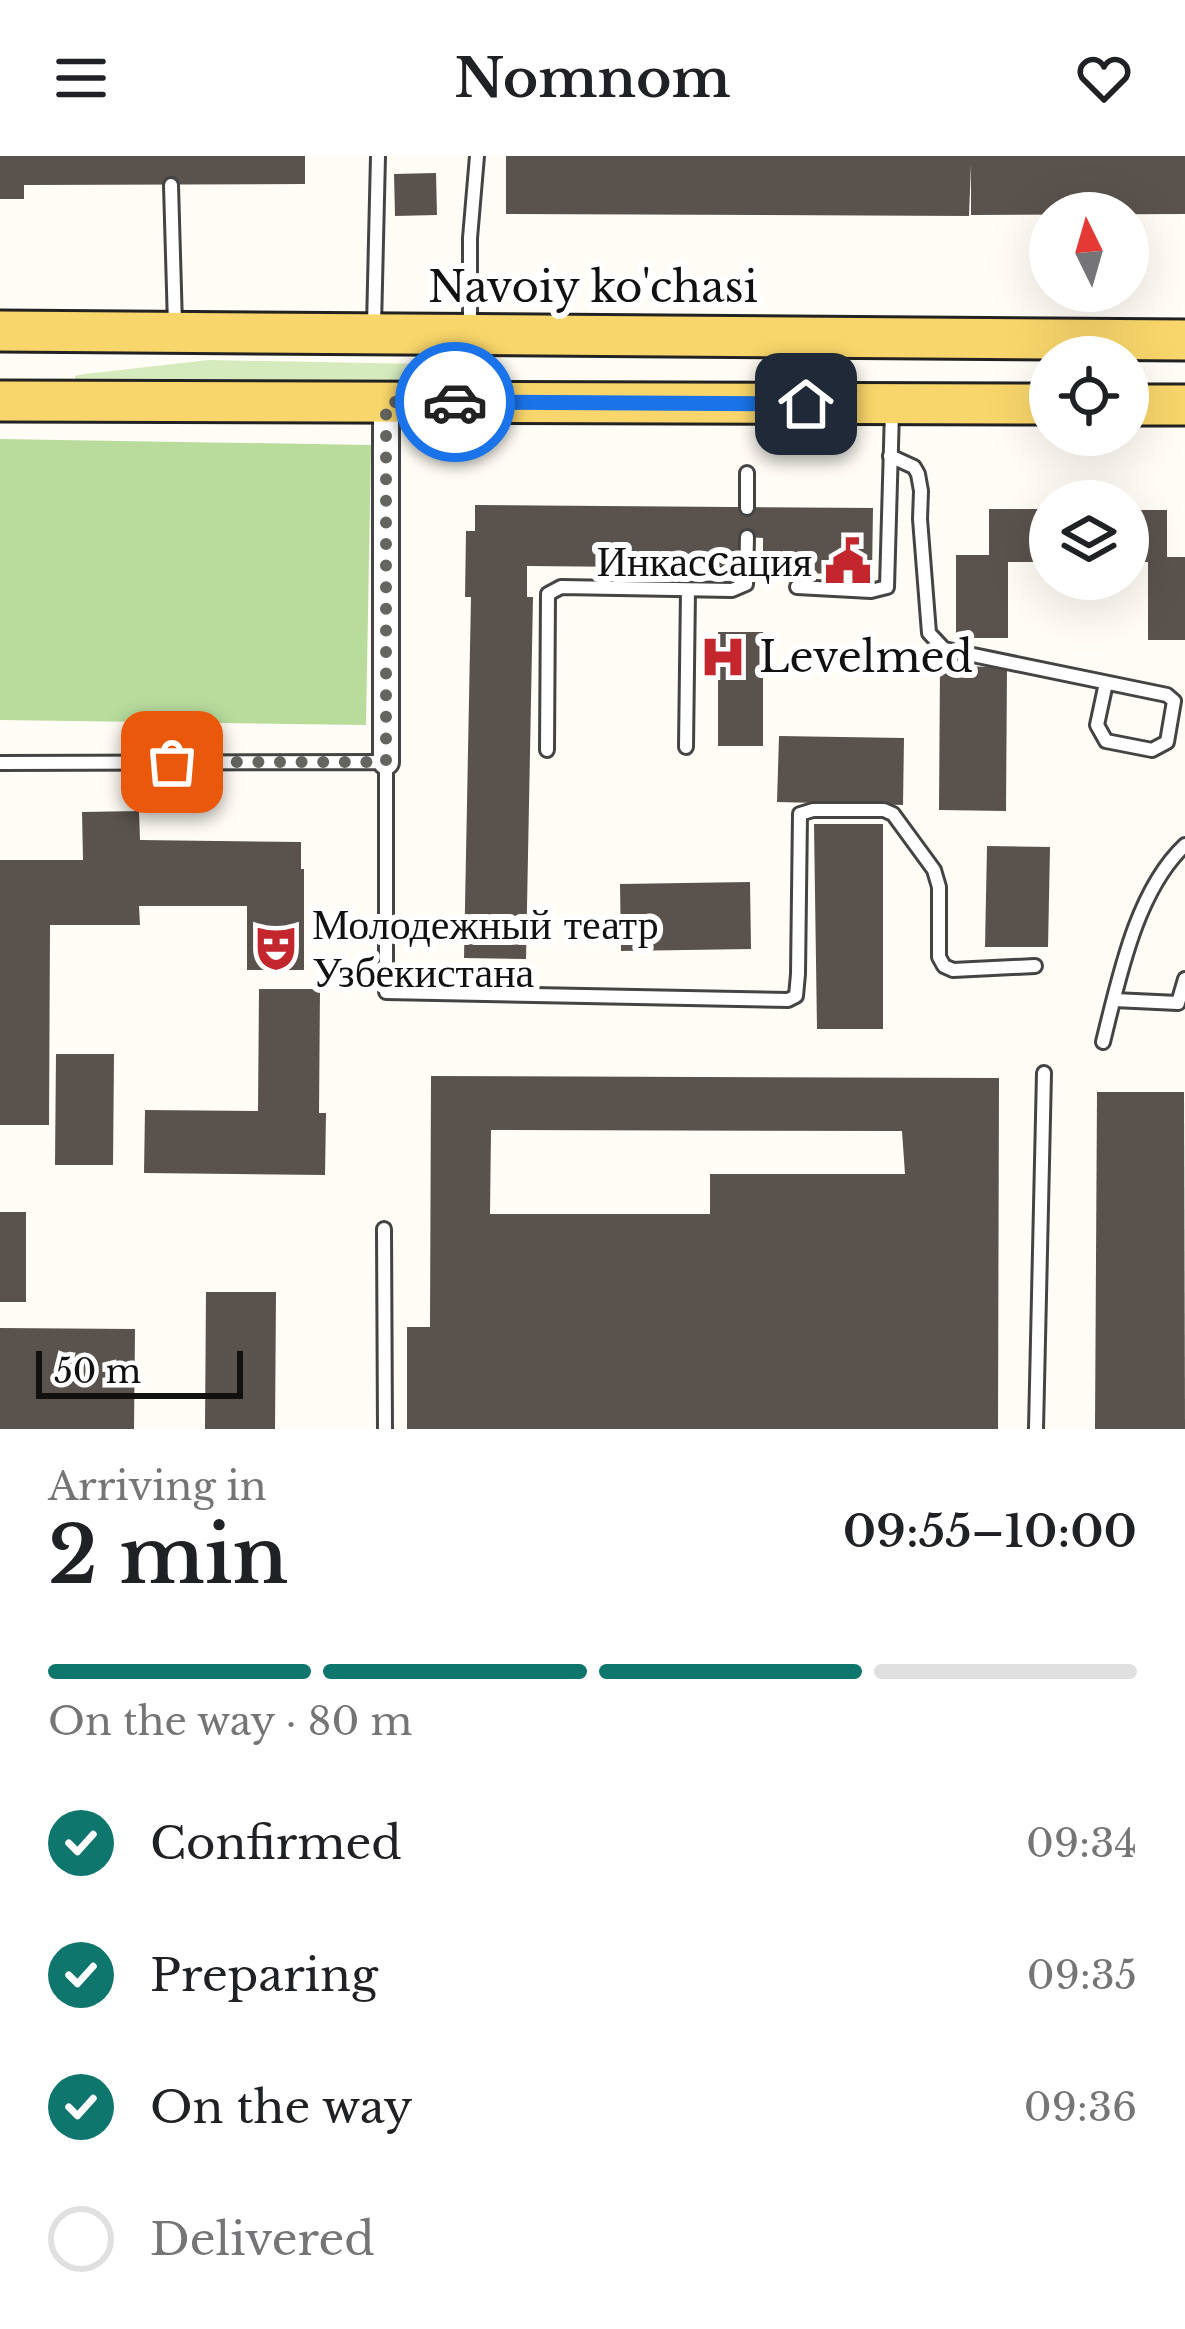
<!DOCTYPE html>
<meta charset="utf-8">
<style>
body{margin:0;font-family:"Libre Baskerville",serif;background:#f2f2f2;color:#202124;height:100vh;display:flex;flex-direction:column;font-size:45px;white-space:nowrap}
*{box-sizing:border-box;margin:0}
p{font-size:39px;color:#757577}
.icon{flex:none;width:66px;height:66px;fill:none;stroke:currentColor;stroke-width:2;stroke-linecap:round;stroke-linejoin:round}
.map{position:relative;height:1273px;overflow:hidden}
.details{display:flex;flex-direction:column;background:#fff;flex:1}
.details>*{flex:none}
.needle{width:78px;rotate:355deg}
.tools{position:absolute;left:1029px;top:36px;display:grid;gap:24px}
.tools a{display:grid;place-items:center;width:120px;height:120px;border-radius:50%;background:#fff;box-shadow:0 12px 48px #0002;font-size:60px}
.scale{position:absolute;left:36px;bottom:30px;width:207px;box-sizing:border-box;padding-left:12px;border:6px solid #111;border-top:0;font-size:33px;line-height:42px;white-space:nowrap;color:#111;-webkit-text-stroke:9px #fff;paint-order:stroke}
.pin{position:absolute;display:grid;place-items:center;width:102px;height:102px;color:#fff;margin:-51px;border-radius:24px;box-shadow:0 6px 18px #0006}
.courier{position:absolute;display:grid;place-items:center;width:120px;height:120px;margin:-60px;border:9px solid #1a73e8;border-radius:50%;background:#fff;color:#222;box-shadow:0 3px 15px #0007}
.headline em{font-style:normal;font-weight:600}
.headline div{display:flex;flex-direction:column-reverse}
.headline{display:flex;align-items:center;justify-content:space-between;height:204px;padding:0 48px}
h1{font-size:78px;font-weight:600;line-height:90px}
.bar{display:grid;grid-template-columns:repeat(4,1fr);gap:18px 12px;align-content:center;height:144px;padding:0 48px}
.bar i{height:15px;border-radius:9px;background:#e0e0e0}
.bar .current{background:#0f766e}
.bar p{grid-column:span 4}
ol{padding:0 48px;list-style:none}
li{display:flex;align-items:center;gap:36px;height:132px}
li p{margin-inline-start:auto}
li .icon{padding:12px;border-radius:50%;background:#0f766e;color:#fff;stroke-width:4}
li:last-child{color:#757577}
li i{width:66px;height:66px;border:6px solid #e0e0e0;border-radius:50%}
header{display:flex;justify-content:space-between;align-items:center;height:156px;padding:0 48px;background:#fff;font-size:54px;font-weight:600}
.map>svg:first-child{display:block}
.green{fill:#d5ebbd}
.forest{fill:#b9dc9c}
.building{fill:#5a524d;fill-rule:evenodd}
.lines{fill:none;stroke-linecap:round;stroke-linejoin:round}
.service-casing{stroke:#444;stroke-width:18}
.minor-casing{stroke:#444;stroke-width:30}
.primary-casing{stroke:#222;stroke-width:45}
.service{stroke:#fff;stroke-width:12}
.minor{stroke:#fff;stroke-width:24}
.primary{stroke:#f9d66b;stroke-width:39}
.done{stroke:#646461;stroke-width:12;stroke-dasharray:0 21.6}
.route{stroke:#1a73e8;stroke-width:15}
.labels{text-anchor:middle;stroke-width:12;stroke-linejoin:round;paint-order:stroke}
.street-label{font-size:42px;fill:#111;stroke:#fff}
.poi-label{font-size:42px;fill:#111;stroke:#fff;text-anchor:start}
</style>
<header><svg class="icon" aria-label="menu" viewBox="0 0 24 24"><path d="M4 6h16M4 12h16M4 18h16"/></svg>Nomnom<svg class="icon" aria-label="heart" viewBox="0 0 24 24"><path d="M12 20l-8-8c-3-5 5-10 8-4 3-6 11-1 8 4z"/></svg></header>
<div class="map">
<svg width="1185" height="1273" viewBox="0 0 1185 1273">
<rect width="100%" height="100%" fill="#fffdf5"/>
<!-- green -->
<path class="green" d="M209,204L421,208L395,227L75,223V220L85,218Z"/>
<!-- forest -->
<path class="forest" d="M0,283L371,289L366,569L0,564Z"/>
<!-- building -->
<g class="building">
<path d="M0,0H305V28L24,29V43H0Z"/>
<path d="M506,0H1185V58L971,59V8L969,60L506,58Z"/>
<path d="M436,17L437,59L395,60L394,18Z"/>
<path d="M475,349L873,352L872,418L763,417V382L747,381L738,382V412L527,410V441H533L526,803L464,802L471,441H465L466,375H475Z"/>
<path d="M989,353H1050V406H1008V482H956V399H989Z"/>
<path d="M1128,354H1167V401H1185V484H1148V406H1128Z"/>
<rect x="718" y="476" width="45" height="114"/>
<path d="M940,510L1007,511L1006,655L939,654Z"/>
<path d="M779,580L904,582L903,649L777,646Z"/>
<path d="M139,655L140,684L301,686V713H304V814H247V750H139L140,769H50L49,969H0V704H83L82,656Z"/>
<path d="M814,668H883V873H817Z"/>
<path d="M987,690L1050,691L1048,791H985Z"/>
<path d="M750,726L751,793L621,795L620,728Z"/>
<path d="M259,833H320L319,957H326L325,1019L144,1017L145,954L258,955Z"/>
<path d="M56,898H114L113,1009H55Z"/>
<path d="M431,920L999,922L998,1273H407V1171H430ZM491,974L902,975L905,1018H710V1058H490Z"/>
<path d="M1097,936H1184L1185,1273H1095Z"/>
<rect x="0" y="1056" width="26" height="90"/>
<path d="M206,1136H276L275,1273H205Z"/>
<path d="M0,1172L135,1173L134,1273H0Z"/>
</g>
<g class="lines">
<defs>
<g id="service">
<path d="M171,29L175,169"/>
<path d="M374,170L378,0"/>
<path d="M470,171V82L477,0"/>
<path d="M890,300L914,311L918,318L921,335L920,363L929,477L944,493L1167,539L1174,545L1167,586L1152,594L1106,585L1097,569L1106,527"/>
<path d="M747,352V317"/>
<path d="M797,431L871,435L887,431L892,255"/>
<path d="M686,591L688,434"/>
<path d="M547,594L548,438L561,431L732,434L746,428L747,381"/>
<path d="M0,607L386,606V836L788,844L796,840L798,818L800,658L813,654H884L893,658L934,714L939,731V801L944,810L953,814L1035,810"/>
<path d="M1114,844L1178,847L1185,823"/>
<path d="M1103,886C1119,822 1136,735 1185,689"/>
<path d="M384,1073L385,1273"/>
<path d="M1036,1273L1044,917"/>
</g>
<path id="minor" d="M386,246V606"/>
<g id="primary">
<path d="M0,175L1185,184"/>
<path d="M0,245L1050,248"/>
<path d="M1128,249H1185"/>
</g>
</defs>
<!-- service casing -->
<use href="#service" class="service-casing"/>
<!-- minor casing -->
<use href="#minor" class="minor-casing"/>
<!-- primary casing -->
<use href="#primary" class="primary-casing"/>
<!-- service -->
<use href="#service" class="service"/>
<!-- minor -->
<use href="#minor" class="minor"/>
<!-- primary -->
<use href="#primary" class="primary"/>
</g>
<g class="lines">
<!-- done -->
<path class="done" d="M172,606H386V246H455"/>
<!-- route -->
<path class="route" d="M455,246L806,248"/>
</g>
<!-- icons -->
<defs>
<symbol id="civic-bare" viewBox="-9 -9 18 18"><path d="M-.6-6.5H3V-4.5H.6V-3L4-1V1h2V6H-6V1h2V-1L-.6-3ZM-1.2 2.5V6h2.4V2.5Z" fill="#c4262e" stroke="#fff" stroke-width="2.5" paint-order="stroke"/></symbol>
<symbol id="hospital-bare" viewBox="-9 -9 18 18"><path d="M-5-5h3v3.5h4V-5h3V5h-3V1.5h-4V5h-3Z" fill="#c4262e" stroke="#fff" stroke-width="2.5" paint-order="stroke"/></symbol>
<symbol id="theatre-bare" viewBox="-9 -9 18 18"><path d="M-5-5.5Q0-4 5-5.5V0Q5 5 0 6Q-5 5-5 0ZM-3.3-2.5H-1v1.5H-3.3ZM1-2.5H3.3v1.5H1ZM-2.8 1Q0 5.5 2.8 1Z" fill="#c4262e" stroke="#fff" stroke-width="2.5" paint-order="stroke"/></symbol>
</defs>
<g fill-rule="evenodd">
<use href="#civic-bare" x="815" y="372" width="66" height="66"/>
<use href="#hospital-bare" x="690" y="468" width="66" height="66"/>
<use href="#theatre-bare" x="243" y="759" width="66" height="66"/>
</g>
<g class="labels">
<!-- street labels -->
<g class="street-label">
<text x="593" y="146">Navoiy ko'chasi</text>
</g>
<!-- poi labels -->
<g class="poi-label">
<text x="812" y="420" text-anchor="end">Инкасcация</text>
<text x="759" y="516">Levelmed</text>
<text x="312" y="783">Молодежный театр<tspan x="312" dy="48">Узбекистана</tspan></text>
</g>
</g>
</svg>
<div class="tools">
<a><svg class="needle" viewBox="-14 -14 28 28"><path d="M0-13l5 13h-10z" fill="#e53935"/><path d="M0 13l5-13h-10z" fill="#757577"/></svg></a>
<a><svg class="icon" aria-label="locate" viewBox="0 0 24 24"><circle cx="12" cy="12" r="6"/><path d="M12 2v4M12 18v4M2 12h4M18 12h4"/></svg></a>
<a><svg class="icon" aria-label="layers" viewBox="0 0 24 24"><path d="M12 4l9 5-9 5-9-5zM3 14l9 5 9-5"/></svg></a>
</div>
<div class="scale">50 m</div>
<div class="pin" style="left:172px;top:606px;background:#ea580c"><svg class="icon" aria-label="bag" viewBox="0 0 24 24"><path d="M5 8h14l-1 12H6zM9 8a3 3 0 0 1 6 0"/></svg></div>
<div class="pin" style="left:806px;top:248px;background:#1f2937"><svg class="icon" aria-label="home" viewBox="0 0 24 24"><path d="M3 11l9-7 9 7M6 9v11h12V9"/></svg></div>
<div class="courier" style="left:455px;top:246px"><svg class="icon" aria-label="car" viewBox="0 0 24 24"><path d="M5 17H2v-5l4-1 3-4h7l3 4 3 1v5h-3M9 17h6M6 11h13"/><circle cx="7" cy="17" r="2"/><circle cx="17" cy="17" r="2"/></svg></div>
</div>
<section class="details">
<div class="headline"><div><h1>2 min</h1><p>Arriving in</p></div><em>09:55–10:00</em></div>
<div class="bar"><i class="current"></i><i class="current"></i><i class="current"></i><i></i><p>On the way · 80 m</p></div>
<ol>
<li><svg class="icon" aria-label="check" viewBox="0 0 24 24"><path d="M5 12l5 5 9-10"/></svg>Confirmed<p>09:34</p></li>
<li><svg class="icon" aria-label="check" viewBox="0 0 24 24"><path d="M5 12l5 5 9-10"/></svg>Preparing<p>09:35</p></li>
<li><svg class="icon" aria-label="check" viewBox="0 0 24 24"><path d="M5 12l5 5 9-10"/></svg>On the way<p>09:36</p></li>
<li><i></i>Delivered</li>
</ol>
</section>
